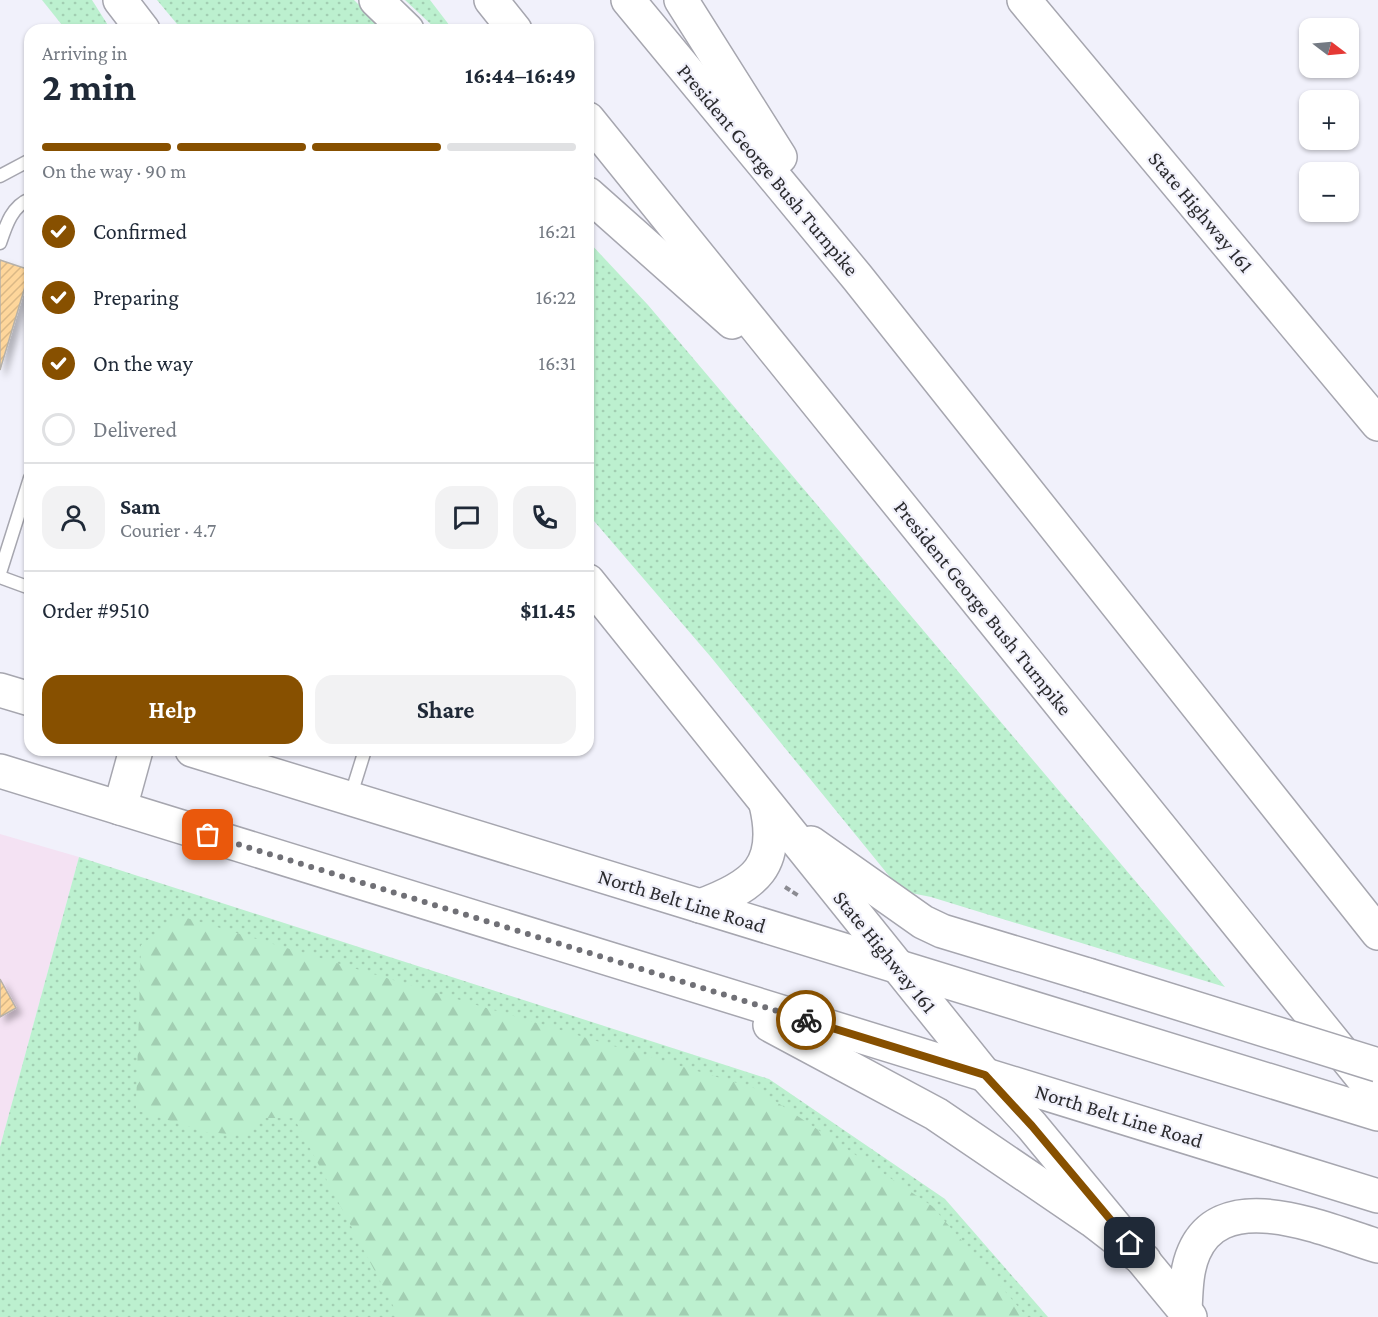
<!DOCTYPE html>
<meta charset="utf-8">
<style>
body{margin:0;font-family:"Crimson Pro",serif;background:#f2f2f3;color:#1f2937;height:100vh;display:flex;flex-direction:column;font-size:22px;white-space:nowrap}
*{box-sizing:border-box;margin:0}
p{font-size:20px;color:#747a83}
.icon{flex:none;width:33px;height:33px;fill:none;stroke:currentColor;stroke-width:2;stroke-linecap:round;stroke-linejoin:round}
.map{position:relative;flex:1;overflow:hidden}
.sheet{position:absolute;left:24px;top:24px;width:570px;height:732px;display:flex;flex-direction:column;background:#fff;border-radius:18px;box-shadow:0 2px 4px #0004}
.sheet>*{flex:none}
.needle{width:39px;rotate:106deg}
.fabs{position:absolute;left:1299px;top:18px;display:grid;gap:12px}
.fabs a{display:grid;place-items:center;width:60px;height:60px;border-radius:12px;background:#fff;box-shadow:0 2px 4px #0004;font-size:30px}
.pin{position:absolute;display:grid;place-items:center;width:51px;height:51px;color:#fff;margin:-26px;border-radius:12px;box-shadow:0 3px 9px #0006}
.courier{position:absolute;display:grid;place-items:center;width:60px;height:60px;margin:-30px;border:4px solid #875000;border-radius:50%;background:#fff;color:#222;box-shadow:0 2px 8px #0007}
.overview em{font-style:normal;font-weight:700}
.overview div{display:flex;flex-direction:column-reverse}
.overview{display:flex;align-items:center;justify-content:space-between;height:102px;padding:0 18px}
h1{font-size:39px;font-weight:700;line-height:45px}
.bar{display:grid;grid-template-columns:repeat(4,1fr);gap:9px 6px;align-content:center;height:72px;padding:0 18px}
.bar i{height:8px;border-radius:4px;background:#e0e1e3}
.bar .current{background:#875000}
.bar p{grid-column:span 4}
.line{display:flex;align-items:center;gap:15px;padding:0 18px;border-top:2px solid #e0e1e3}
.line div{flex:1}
.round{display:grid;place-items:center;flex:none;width:63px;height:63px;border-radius:18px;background:#f2f2f3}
ol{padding:0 18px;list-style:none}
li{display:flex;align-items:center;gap:18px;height:66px}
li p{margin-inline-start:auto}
li .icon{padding:6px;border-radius:50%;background:#875000;color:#fff;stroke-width:4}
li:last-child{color:#747a83}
li i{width:33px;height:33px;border:3px solid #e0e1e3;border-radius:50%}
.cta{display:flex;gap:12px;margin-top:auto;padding:12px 18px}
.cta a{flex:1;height:69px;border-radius:18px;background:#875000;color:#fff;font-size:24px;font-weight:700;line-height:69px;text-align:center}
.cta a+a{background:#f2f2f3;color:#1f2937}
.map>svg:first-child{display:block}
.commercial{fill:#f4e2f3}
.grass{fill:url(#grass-dots)}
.forest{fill:url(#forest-firs)}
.building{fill:url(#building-hatch);stroke:#b6b1a9;stroke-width:1.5;filter:url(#shadow)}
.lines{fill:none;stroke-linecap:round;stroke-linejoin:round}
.lane-casing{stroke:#a6a6af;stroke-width:15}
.secondary-casing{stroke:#a6a6af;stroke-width:36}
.primary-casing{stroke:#a6a6af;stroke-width:36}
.highway-casing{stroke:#a6a6af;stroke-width:36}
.path{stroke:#8b8b92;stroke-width:4;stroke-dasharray:6 3;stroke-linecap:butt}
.lane{stroke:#fff;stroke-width:12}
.secondary{stroke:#fff;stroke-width:33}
.primary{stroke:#fff;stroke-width:33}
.highway{stroke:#fff;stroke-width:33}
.secondary-bridge-casing{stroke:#a6a6af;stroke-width:36;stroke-linecap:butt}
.secondary-bridge{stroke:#fff;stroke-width:33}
.done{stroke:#707076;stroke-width:6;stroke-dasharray:0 10.8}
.route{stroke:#875000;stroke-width:8}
.labels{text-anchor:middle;stroke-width:4.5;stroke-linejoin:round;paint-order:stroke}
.street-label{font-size:21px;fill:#2b2b2e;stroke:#f1f1fb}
</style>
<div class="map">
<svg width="1378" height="1317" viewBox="0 0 1378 1317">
<defs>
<pattern id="grass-dots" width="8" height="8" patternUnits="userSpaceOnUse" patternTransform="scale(1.5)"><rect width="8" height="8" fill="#bcf0cf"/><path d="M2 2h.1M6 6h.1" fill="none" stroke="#a2ceb2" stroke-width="1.8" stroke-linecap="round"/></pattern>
<pattern id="forest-firs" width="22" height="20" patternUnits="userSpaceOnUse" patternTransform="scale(1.5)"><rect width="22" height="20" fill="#bcf0cf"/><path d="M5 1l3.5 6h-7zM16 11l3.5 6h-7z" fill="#a2ceb2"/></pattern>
<pattern id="building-hatch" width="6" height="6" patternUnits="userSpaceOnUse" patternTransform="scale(1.5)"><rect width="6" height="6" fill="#fed69b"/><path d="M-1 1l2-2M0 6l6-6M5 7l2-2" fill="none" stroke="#dab886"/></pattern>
<filter id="shadow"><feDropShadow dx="5.5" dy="5.5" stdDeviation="3" flood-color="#0004"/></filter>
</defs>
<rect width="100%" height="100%" fill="#f1f1fb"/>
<!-- commercial -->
<path class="commercial" d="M0,834L79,857L0,1147Z"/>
<!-- grass -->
<g class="grass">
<path d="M42,0H92L111,30H66Z"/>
<path d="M157,0H354L384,30H182Z"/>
<path d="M405,0H430L453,30H437Z"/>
<path d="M588,241L648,305L1225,987L931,897L906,892L890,877L710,656L588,514Z"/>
<path d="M79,857L769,1079L945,1199L1048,1317H0V1147Z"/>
</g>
<!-- forest -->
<path class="forest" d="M180,916L757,1089L932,1206L1027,1317H399L294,1118H263L241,1135L206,1132L136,1110L141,945Z"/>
<!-- building -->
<g class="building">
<path d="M0,260L30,270L0,370Z"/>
<path d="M0,979L16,1008L0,1017Z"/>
</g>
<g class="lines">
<defs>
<g id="lane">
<path d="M0,176L30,160"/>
<path d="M0,243C6,225 12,206 30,199"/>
<path d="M0,573L30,478"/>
<path d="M0,577L30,588"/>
<path d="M350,798L365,750"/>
</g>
<g id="secondary">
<path d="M120,0L143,30"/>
<path d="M1024,0L1378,424"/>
<path d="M588,581L985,1075L1032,1126L1190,1317"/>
<path d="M811,843L923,922L942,931L1088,975"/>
<path d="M1185,1311C1186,1291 1186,1270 1194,1252C1224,1183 1328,1231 1378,1246"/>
</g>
<g id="primary">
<path d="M0,690L30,699"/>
<path d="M192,750L1378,1114"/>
<path d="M0,771L1378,1196"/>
<path d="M120,808L136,750"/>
<path d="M700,906C755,886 781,866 766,804"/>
<path d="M770,1025L936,1114L1092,1220L1144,1260"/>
</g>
<g id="highway">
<path d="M376,0L407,30"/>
<path d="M491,0L515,30"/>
<path d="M628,0L857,277L1378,933"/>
<path d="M681,0L780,157"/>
<path d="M588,119L1378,1097"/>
<path d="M588,194L732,322"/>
</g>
</defs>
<!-- lane casing -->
<use href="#lane" class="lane-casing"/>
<!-- secondary casing -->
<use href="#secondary" class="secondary-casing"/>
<!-- primary casing -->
<use href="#primary" class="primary-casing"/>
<!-- highway casing -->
<use href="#highway" class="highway-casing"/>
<!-- path -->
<path class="path" d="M785,887L799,896"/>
<!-- lane -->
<use href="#lane" class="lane"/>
<!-- secondary -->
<use href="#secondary" class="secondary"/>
<!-- primary -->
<use href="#primary" class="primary"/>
<!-- highway -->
<use href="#highway" class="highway"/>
<defs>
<path id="secondary-bridge" d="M1088,975L1378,1065"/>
</defs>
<!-- secondary-bridge casing -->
<use href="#secondary-bridge" class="secondary-bridge-casing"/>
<!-- secondary-bridge -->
<use href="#secondary-bridge" class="secondary-bridge"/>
</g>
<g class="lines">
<!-- done -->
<path class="done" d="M208,835L806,1020"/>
<!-- route -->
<path class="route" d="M806,1020L985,1075L1032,1126L1130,1243"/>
</g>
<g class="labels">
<!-- street labels -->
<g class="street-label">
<text transform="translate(768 170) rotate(50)" y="7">President George Bush Turnpike</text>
<text transform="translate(1201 212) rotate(50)" y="7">State Highway 161</text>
<text transform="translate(983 608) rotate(51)" y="7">President George Bush Turnpike</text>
<text transform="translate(682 901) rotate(17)" y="7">North Belt Line Road</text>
<text transform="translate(885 952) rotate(51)" y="7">State Highway 161</text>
<text transform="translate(1119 1116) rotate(17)" y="7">North Belt Line Road</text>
</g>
</g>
</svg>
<div class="fabs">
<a><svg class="needle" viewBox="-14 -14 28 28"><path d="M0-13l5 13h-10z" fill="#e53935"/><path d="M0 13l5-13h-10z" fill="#747a83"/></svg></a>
<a>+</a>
<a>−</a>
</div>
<div class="pin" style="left:208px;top:835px;background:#ea580c"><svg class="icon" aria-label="bag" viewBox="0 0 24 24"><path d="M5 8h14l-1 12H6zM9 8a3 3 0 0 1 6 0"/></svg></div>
<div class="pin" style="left:1130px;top:1243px;background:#1f2937"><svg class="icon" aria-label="home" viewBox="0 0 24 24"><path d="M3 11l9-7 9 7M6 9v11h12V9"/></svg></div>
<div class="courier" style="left:806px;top:1020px"><svg class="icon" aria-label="bike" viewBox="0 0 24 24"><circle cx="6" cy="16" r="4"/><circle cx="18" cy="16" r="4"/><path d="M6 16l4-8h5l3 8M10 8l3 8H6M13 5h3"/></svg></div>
<section class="sheet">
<div class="overview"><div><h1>2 min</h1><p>Arriving in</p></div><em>16:44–16:49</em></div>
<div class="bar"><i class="current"></i><i class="current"></i><i class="current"></i><i></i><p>On the way · 90 m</p></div>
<ol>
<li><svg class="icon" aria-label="check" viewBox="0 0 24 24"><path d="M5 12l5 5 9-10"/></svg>Confirmed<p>16:21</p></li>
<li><svg class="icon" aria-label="check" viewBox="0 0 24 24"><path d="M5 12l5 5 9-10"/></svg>Preparing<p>16:22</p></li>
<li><svg class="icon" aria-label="check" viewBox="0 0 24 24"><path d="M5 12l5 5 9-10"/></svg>On the way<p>16:31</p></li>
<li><i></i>Delivered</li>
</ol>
<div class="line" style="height:108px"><a class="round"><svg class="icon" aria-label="person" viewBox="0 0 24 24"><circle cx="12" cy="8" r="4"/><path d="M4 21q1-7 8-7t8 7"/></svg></a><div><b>Sam</b><p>Courier · 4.7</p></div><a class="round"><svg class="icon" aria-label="chat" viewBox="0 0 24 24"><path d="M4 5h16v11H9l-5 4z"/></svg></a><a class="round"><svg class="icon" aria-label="phone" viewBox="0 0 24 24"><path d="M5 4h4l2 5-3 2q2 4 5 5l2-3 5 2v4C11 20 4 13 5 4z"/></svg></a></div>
<div class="line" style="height:78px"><div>Order #9510</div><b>$11.45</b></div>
<div class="cta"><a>Help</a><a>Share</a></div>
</section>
</div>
